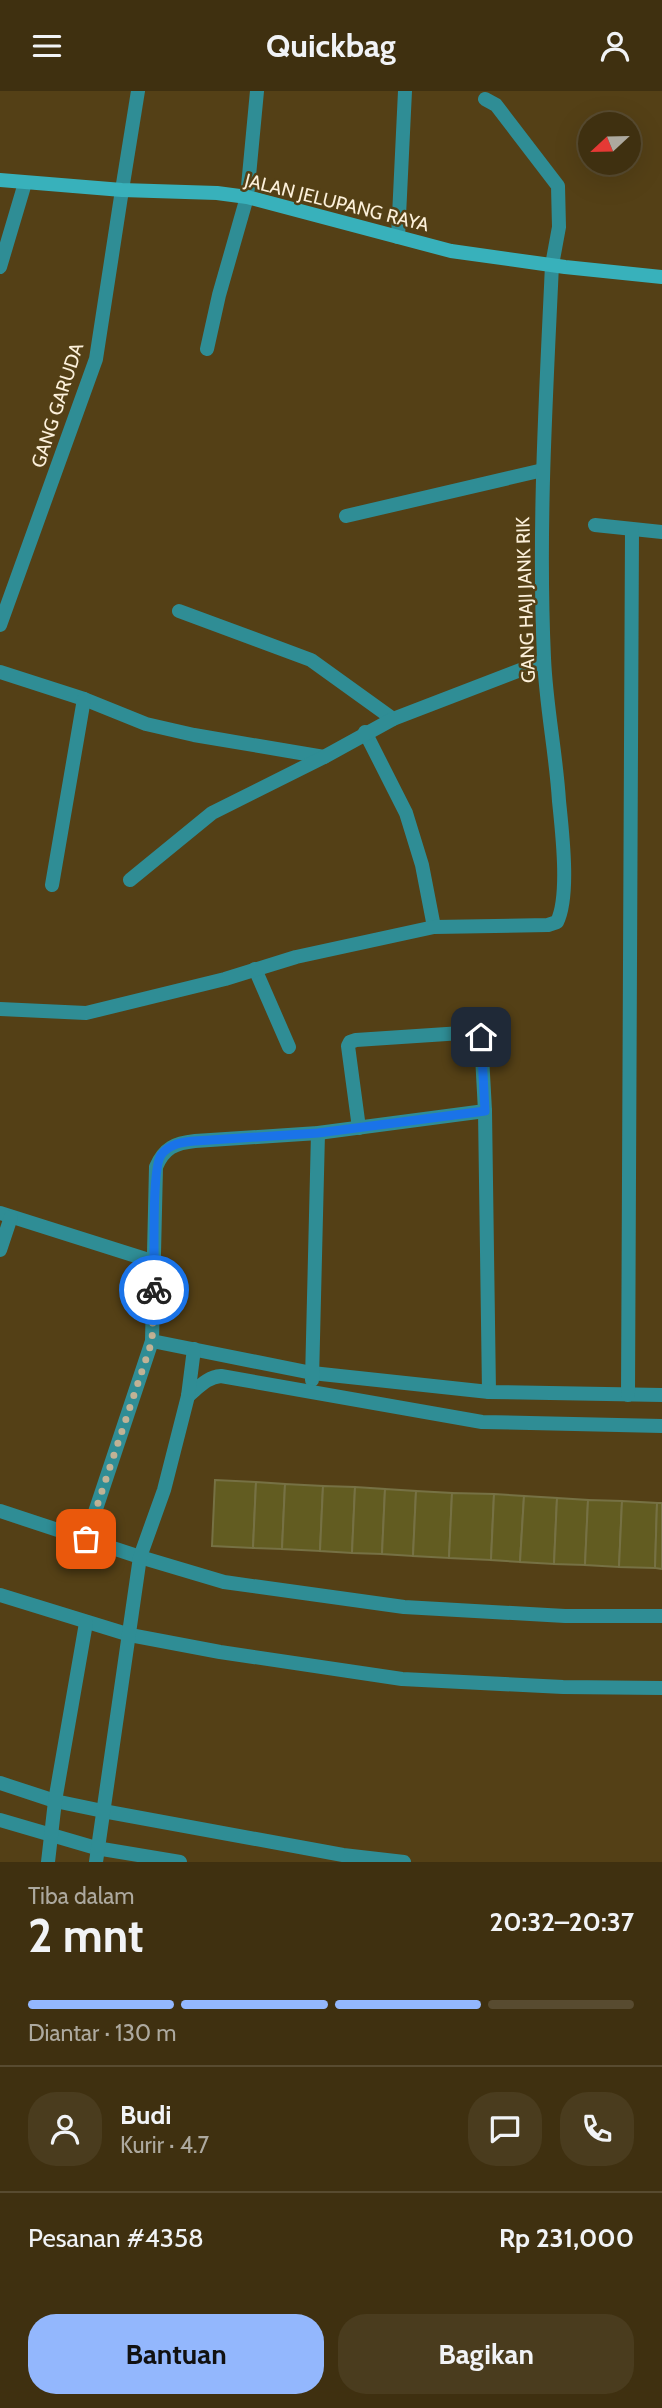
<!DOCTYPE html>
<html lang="id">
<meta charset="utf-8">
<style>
body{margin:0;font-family:Cabin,sans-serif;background:#4a3c1e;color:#f1f3f6;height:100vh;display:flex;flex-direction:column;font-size:26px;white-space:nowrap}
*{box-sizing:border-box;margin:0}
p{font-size:23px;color:#ada99f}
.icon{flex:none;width:38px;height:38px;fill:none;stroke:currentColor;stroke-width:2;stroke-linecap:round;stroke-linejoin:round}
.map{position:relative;height:1771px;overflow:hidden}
.details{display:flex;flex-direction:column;background:#3f3010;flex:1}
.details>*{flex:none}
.needle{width:46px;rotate:248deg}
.buttons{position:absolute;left:578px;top:21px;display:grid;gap:14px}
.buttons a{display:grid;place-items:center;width:63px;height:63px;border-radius:50%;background:#3f3010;box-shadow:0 7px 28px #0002,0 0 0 2px #584b30;font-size:35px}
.pin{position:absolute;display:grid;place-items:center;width:60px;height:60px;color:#fff;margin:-30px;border-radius:14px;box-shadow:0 4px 10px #0006}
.courier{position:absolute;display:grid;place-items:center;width:70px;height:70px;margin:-35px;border:5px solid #1a73e8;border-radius:50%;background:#fff;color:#222;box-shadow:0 2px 9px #0007}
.summary em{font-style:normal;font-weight:800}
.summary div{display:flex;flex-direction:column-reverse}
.summary{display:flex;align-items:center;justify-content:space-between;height:119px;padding:0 28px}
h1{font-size:46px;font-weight:800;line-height:52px}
.bar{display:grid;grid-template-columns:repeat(4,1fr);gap:10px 7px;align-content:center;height:84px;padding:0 28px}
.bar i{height:9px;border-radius:5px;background:#584b30}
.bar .on{background:#93b7fd}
.bar p{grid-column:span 4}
.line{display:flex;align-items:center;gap:18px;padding:0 28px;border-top:2px solid #584b30}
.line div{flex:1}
.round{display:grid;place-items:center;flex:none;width:74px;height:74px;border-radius:28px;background:#4a3c1e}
.primary-button{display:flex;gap:14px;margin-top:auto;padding:14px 28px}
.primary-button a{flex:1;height:80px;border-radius:28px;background:#93b7fd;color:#111;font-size:28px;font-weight:800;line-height:80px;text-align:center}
.primary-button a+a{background:#4a3c1e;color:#f1f3f6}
header{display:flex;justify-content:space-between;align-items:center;height:91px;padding:0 28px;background:#3f3010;font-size:32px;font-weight:800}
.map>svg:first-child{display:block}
.building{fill:#625c21;stroke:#767144;stroke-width:2}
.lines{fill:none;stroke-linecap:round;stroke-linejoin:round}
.lane{stroke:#2f8d95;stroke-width:14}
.street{stroke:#2f8d95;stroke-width:14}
.secondary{stroke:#38b1bb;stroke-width:14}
.done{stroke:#c1b295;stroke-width:7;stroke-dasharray:0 12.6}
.route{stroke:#1a73e8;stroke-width:9}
.labels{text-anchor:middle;stroke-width:5;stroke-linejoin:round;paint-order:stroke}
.street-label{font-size:19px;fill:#fcf0da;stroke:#544016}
</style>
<header><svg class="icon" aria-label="menu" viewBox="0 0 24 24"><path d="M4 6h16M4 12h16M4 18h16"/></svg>Quickbag<svg class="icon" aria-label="person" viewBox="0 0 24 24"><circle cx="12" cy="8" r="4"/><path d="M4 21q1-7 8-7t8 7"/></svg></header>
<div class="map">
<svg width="662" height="1771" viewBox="0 0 662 1771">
<rect width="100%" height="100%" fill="#544016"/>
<!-- building -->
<g class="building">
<path d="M215,1389L256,1391L253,1457L212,1455Z"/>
<path d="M256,1391L285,1393L282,1458L253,1457Z"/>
<path d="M285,1393L323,1395L320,1460L282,1458Z"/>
<path d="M323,1395L355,1396L352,1462L320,1460Z"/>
<path d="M355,1396L385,1398L382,1463L352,1462Z"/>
<path d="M385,1398L416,1400L413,1465L382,1463Z"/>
<path d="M416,1400L452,1402L449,1467L413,1465Z"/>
<path d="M452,1402L494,1403L491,1469L449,1467Z"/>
<path d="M494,1403L524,1405L520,1471L491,1469Z"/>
<path d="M524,1405L557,1407L554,1473L520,1471Z"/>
<path d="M557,1407L588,1409L585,1474L554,1473Z"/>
<path d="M588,1409L622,1410L619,1476L585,1474Z"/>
<path d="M622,1410L657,1412L655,1477L619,1476Z"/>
<path d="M657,1412H662V1478L655,1477Z"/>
</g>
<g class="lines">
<!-- lane -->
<g class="lane">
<path d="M485,8L496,14L558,95L559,136L552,174"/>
<path d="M122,99L138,0"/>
</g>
<!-- street -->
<g class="street">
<path d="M398,146L405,0"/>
<path d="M0,176L25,92"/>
<path d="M207,258L219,204L247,106L257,0"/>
<path d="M346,425L543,379"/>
<path d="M595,434L662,441"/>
<path d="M179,520L311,569L393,628"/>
<path d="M0,534L96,268L122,99"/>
<path d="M0,581L84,608L146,633L194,644L324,666"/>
<path d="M365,641L406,722L422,774L434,836"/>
<path d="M130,789L212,722L324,666L393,628L544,570"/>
<path d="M52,794L84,608"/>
<path d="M255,878L289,956"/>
<path d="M0,918L86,922L225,888L296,866L434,836L548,834L557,831C570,805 562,740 559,710C556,662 546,615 544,567C538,436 546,305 552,174"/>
<path d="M359,1037L348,955L350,951L356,949L477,941L481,946L485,1020L489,1301"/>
<path d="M0,1122L155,1171"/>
<path d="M0,1159L11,1126"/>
<path d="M152,1250L312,1282L489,1301L662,1304"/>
<path d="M312,1289L318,1042"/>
<path d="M628,1304L632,439"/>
<path d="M188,1305C199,1296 207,1286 221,1285L482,1331L662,1335"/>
<path d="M0,1420L140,1466L224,1491L404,1516L565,1525H662"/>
<path d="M86,1448L152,1250L156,1076C164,1057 175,1052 195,1050L318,1042L485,1020"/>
<path d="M0,1504L130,1544L220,1561L402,1588L563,1596L662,1597"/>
<path d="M0,1692L55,1710L103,1720L343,1764L404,1771"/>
<path d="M0,1729L96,1757L180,1771"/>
<path d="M48,1771L55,1710L86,1532"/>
<path d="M96,1771L140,1466L164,1399L188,1305L194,1258"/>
</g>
<!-- secondary -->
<path class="secondary" d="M0,89L122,99L217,102L247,106L451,160L565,176L662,186"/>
</g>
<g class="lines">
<!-- done -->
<path class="done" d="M86,1448L152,1250L154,1199"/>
<!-- route -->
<path class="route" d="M154,1199C155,1174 151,1080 161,1064C169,1053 182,1051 195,1050L318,1042L485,1020L481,946"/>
</g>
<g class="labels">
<!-- street labels -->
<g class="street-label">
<text transform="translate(337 111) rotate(14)" y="7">JALAN JELUPANG RAYA</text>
<text transform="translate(57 314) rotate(-72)" y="7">GANG GARUDA</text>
<text transform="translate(525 509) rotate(-92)" y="7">GANG HAJI JANK RIK</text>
</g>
</g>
</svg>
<div class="buttons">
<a><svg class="needle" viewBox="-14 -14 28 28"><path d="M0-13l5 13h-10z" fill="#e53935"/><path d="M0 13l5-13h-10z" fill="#ada99f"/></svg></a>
</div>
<div class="pin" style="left:86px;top:1448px;background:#ea580c"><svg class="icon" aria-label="bag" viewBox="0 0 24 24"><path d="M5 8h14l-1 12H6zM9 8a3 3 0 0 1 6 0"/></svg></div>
<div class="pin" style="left:481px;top:946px;background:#1f2937"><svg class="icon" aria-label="home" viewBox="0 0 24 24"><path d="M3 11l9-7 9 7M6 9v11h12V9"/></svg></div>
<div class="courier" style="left:154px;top:1199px"><svg class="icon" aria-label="bike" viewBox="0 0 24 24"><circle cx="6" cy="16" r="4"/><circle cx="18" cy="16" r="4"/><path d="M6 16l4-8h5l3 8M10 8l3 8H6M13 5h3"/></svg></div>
</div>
<section class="details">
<div class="summary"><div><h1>2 mnt</h1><p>Tiba dalam</p></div><em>20:32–20:37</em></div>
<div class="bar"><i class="on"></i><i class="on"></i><i class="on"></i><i></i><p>Diantar · 130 m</p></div>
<div class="line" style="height:126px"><a class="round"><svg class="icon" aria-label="person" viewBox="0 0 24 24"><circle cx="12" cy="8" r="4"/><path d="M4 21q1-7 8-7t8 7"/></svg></a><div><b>Budi</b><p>Kurir · 4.7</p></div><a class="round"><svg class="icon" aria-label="chat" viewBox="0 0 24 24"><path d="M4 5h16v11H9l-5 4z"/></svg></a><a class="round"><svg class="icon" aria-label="phone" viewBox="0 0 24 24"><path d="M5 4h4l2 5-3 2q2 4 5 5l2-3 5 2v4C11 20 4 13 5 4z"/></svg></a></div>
<div class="line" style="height:91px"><div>Pesanan #4358</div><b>Rp 231,000</b></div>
<div class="primary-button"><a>Bantuan</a><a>Bagikan</a></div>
</section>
